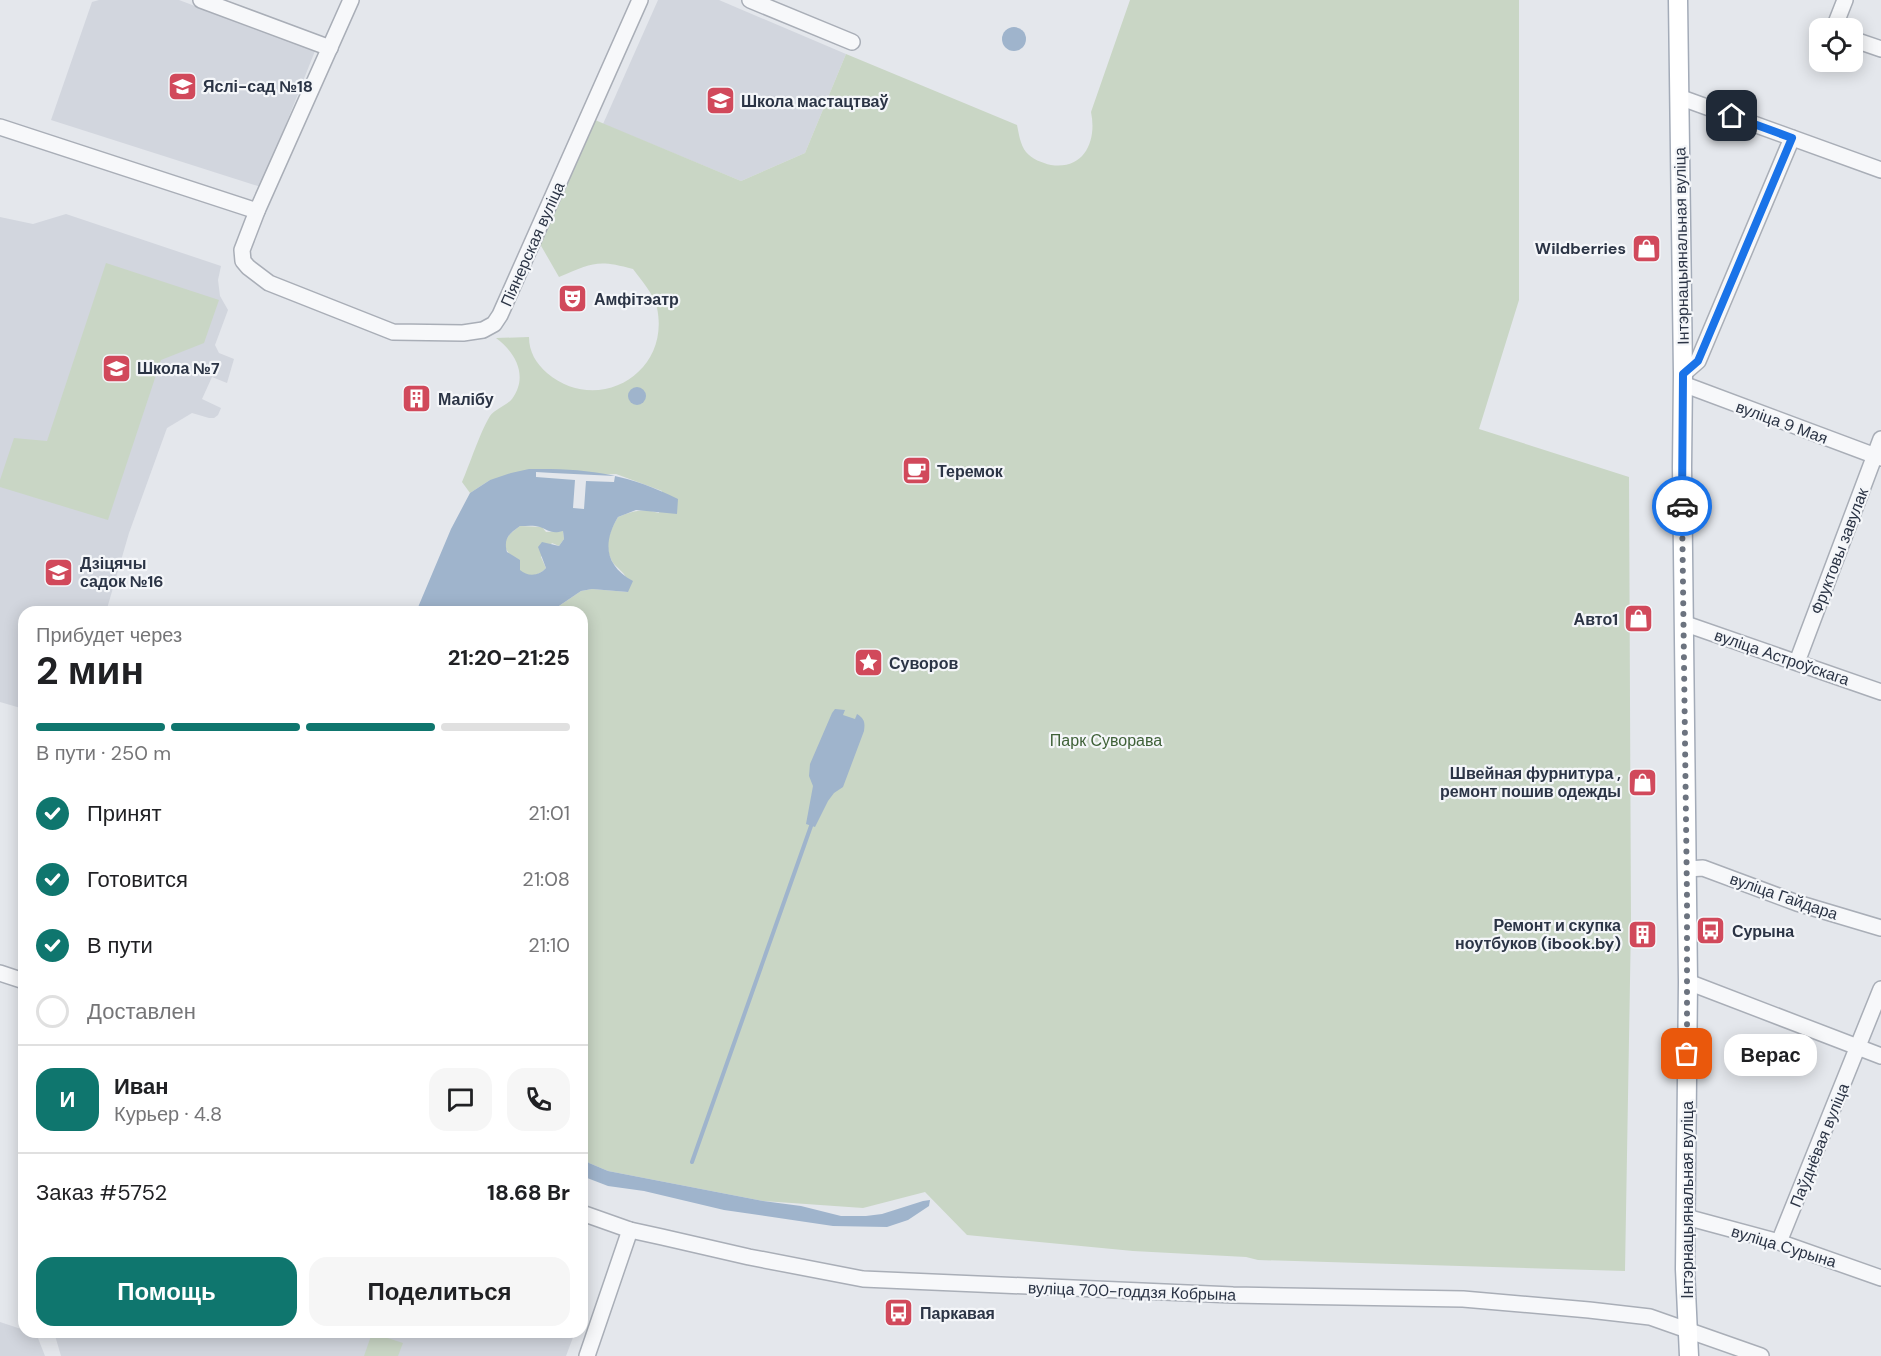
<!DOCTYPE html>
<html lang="ru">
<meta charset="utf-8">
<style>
body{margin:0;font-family:"DM Sans",sans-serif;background:#f6f6f6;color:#202124;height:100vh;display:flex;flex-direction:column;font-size:22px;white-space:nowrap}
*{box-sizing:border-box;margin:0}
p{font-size:20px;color:#757577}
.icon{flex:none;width:33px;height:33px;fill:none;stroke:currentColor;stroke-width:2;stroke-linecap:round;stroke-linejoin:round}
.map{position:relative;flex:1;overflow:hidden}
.panel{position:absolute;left:18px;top:606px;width:570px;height:732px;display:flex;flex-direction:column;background:#fff;border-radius:18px;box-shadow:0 3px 15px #0003}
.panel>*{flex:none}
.tools{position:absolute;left:1809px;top:18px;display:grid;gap:12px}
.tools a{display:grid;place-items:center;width:54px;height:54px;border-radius:12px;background:#fff;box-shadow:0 3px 15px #0003;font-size:30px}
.pin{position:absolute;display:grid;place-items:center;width:51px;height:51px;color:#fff;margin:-26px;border-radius:12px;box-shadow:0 3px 9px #0006}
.courier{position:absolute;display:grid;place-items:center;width:60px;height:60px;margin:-30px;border:4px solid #1a73e8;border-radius:50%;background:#fff;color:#222;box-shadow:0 2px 8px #0007}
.bubble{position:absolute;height:42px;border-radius:18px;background:#fff;box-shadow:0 3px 15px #0003;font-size:20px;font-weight:700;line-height:42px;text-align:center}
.headline em{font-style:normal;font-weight:700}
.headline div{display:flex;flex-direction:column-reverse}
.headline{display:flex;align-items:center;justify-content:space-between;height:102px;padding:0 18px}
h1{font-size:39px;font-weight:700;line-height:45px}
.bar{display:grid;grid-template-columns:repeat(4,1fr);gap:9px 6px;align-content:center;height:72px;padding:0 18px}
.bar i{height:8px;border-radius:4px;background:#e0e0e0}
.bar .active{background:#0f766e}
.bar p{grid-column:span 4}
.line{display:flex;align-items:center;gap:15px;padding:0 18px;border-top:2px solid #e0e0e0}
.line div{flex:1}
.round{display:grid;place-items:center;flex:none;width:63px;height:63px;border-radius:18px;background:#f6f6f6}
ol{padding:0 18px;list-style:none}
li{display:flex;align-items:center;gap:18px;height:66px}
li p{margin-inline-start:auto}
li .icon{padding:6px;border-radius:50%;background:#0f766e;color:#fff;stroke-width:4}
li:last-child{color:#757577}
li i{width:33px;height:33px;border:3px solid #e0e0e0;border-radius:50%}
.button{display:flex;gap:12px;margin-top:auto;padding:12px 18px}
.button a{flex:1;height:69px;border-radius:18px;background:#0f766e;color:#fff;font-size:24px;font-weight:700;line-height:69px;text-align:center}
.button a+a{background:#f6f6f6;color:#202124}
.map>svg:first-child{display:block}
.built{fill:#d2d6de}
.green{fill:#c9d6c5}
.water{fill:#9fb4cc;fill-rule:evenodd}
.pier{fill:#e4e7ec}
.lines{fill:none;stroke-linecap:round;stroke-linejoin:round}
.stream{stroke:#9fb4cc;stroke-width:4}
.minor-casing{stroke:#a9aeb7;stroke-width:18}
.major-casing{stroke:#a3abb8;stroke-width:21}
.minor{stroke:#f7f8fa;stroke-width:15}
.major{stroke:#fff;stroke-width:18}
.done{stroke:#6c737f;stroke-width:6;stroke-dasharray:0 10.8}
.route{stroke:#1a73e8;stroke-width:8}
.labels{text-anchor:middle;stroke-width:4.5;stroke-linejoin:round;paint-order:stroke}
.poi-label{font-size:16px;font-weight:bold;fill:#2b3445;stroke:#f4f6f9;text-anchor:start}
.street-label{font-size:16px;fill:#2b3445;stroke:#f4f6f9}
.park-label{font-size:16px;fill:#3f6138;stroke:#f4f6f9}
</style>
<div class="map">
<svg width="1881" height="1356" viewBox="0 0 1881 1356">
<rect width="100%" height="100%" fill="#e4e7ec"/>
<!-- built -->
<g class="built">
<path d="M99,0H179L315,51L261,187L51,120L92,2Z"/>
<path d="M658,0H719L846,54L805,153L741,181L603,124Z"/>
<path d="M66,214L221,266L218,280L220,296L228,310L215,345L219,353L234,359L227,383L212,377L202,399L221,408L218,415L214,418H209L192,413L167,428L129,533L106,612H24V709L0,702V217L33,224Z"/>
<path d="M0,1322L24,1330V1332L36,1333L45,1356H0Z"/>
<path d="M54,1332H575L566,1356H61Z"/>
</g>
<!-- green -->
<g class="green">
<path d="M1130,0H1519V300L1479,429L1629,477L1631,923L1625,1271L1258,1260L1246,1257L1133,1251L967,1235L925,1192L863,1208L763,1201L608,1171L589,1163L582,1156V612H550L581,591L592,589L628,592C628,588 628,582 626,578C624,572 617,568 613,563C603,546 609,532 618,517C633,511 643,508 659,513L662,491L616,474L490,480L470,493L462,482C470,464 480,432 490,416C495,409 506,406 512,399C529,376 515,352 496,338L529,337C529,352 536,363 547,373C598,416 671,373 657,308C654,294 641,280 633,269C597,259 592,263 559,277L540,244L595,120L741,181L805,153L846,54L1017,125C1019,134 1020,144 1026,152C1032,159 1042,163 1051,165C1085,170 1097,140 1091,112Z"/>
<path d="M106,263L219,300L204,343L161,360L108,520L0,487V480L14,438L47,441Z"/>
<path d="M520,526L542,527L546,532L563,531L564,539L559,546L552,543L541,557L546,568C541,574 527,580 521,572C518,568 518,562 515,559C513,556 510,555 508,552C499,541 512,532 520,526Z"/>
<path d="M372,1333L403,1343L398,1356H364Z"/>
</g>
<!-- water -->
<g class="water">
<circle cx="1014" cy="39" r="12"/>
<circle cx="637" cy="396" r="9"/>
<path d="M529,469C585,468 627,473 678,499L677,514L636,510L618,517C603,542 604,565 633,581L628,592L592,589L581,591L550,612H416L451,529L470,493L490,480L511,473ZM520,526C527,526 534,525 540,527C550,531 552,534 563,531L564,539L559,546L542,542L538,547L546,568C539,576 528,577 520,570V560L507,552C503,538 510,533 520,526Z"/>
<path d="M835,709L845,710L843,715L855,719L857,714C865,719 865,723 864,731L843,787L834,793L828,801L815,827L806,824L813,786L809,776L810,764L832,713Z"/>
<path d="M582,1156L589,1163L608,1171L763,1201L801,1206L841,1216H866L882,1214L923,1201L930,1200L929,1206L908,1220L887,1227L833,1226L724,1210L644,1191L608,1186L582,1176Z"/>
</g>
<!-- pier -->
<path class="pier" d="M536,472L553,473L615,476L614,482L586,481L584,509L573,508L575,480L536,477Z"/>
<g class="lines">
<!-- stream -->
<path class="stream" d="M692,1162L811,826"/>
<defs>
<g id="minor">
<path d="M201,0L330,48"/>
<path d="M351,0L257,211L242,250L243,261L248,267L269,283L393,332L463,333L483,330L494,324L500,315L640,0"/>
<path d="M750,0L852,42"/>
<path d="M1834,28L1845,0"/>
<path d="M1852,39L1881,49"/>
<path d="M1679,97L1881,170"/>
<path d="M0,127L257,211"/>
<path d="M1683,374L1698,361L1792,138"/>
<path d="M1683,384L1881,458"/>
<path d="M1683,623L1881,692"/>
<path d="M1797,662L1881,439"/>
<path d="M1687,869L1703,868L1797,903L1881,928"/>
<path d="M0,973L24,981"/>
<path d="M1688,982L1881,1056"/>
<path d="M582,1213L630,1230L662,1237L749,1257L863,1279L1233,1295L1463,1299L1589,1310L1650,1317L1761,1356"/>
<path d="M1686,1217L1779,1242L1881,1278"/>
<path d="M1779,1242L1881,989"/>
<path d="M587,1356L630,1230"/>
</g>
<path id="major" d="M1678,0L1683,374L1682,467L1688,982L1685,1269L1689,1356"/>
</defs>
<!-- minor casing -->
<use href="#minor" class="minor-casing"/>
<!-- major casing -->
<use href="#major" class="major-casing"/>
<!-- minor -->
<use href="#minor" class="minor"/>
<!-- major -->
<use href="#major" class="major"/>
</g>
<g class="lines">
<!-- done -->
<path class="done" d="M1682,506L1687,898V1054"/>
<!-- route -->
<path class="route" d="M1682,506L1683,374L1698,361L1792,138L1732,116"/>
</g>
<!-- icons -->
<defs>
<symbol id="school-square" viewBox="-11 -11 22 22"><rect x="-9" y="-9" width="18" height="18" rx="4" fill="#d1495b" stroke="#f4f6f9"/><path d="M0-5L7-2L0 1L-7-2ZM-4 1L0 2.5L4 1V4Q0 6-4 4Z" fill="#fff"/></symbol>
<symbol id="shop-square" viewBox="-11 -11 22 22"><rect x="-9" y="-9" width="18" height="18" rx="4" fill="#d1495b" stroke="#f4f6f9"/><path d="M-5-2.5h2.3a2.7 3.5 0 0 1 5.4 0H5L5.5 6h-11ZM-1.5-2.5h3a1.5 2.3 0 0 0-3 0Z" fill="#fff"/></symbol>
<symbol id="theatre-square" viewBox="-11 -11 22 22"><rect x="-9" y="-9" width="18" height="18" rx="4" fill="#d1495b" stroke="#f4f6f9"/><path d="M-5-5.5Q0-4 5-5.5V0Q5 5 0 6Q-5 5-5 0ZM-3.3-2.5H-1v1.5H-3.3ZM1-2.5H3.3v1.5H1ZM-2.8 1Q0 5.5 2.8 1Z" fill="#fff"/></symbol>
<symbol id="building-square" viewBox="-11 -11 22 22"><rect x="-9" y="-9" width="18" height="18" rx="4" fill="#d1495b" stroke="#f4f6f9"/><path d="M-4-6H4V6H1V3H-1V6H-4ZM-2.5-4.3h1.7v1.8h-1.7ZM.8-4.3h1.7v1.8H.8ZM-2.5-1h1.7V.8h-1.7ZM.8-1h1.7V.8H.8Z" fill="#fff"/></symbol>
<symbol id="cafe-square" viewBox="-11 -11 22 22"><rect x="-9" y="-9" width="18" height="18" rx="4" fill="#d1495b" stroke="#f4f6f9"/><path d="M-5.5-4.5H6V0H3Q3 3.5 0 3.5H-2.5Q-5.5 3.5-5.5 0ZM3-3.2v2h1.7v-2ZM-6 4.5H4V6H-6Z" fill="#fff"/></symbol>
<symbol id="sight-square" viewBox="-11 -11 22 22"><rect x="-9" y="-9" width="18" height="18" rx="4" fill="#d1495b" stroke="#f4f6f9"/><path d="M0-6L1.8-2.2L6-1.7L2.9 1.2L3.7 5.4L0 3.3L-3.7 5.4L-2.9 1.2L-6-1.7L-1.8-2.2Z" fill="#fff"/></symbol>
<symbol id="bus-square" viewBox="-11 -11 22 22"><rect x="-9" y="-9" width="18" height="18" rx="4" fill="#d1495b" stroke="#f4f6f9"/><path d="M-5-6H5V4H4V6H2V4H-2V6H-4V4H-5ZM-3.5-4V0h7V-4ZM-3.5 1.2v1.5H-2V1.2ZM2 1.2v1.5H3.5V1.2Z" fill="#fff"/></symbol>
</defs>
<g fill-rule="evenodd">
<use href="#school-square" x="166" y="70" width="33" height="33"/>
<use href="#school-square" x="704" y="84" width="33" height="33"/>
<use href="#shop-square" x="1630" y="232" width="33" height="33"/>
<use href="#theatre-square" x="556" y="282" width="33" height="33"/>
<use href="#school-square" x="100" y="352" width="33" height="33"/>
<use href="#building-square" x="400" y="382" width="33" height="33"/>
<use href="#cafe-square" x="900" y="454" width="33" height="33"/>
<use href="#school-square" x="42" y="556" width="33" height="33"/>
<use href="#shop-square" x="1622" y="602" width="33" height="33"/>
<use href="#sight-square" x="852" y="646" width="33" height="33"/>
<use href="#shop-square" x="1626" y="766" width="33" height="33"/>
<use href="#bus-square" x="1694" y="914" width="33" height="33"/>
<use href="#building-square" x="1626" y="918" width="33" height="33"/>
<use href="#bus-square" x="882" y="1296" width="33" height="33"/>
</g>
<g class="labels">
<!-- poi labels -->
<g class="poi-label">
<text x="203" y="92">Яслі-сад №18</text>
<text x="741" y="107">Школа мастацтваў</text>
<text x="1626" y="254" text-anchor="end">Wildberries</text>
<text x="594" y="305">Амфітэатр</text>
<text x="137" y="374">Школа №7</text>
<text x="438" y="405">Малібу</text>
<text x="937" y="477">Теремок</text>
<text x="80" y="569">Дзіцячы<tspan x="80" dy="18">садок №16</tspan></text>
<text x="1618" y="625" text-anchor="end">Авто1</text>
<text x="889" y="669">Суворов</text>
<text x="1621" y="779" text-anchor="end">Швейная фурнитура ,<tspan x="1621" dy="18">ремонт пошив одежды</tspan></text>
<text x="1621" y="931" text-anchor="end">Ремонт и скупка<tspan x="1621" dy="18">ноутбуков (ibook.by)</tspan></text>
<text x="1732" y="937">Сурына</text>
<text x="920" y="1319">Паркавая</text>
</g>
<!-- street labels -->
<g class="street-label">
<text transform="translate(532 244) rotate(-66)" y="6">Піянерская вуліца</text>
<text transform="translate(1681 246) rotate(-91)" y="6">Інтэрнацыянальная вуліца</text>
<text transform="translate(1782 422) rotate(20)" y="6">вуліца 9 Мая</text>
<text transform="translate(1839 551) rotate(-69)" y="6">Фруктовы завулак</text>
<text transform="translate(1782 657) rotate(19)" y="6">вуліца Астроўскага</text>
<text transform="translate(1784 896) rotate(19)" y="6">вуліца Гайдара</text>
<text transform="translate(1819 1145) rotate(-68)" y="6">Паўднёвая вуліца</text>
<text transform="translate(1687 1200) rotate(-90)" y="6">Інтэрнацыянальная вуліца</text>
<text transform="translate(1784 1246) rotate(17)" y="6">вуліца Сурына</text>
<text transform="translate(1132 1291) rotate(2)" y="6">вуліца 700-годдзя Кобрына</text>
</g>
<!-- park labels -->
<g class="park-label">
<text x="1106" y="746">Парк Суворава</text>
</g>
</g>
</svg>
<div class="tools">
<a><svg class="icon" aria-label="locate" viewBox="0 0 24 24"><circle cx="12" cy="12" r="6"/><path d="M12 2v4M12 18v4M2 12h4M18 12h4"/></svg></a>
</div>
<div class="pin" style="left:1687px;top:1054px;background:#ea580c"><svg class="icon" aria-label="bag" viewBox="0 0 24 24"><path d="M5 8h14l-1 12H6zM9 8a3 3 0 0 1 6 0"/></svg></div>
<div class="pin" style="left:1732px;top:116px;background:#1f2937"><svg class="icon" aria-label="home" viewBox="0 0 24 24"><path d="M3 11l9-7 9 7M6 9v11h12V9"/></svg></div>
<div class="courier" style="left:1682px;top:506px"><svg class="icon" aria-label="car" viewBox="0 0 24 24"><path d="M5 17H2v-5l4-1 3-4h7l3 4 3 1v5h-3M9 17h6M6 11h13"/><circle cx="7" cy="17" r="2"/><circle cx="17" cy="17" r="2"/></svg></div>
<div class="bubble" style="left:1724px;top:1034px;width:93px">Верас</div>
<section class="panel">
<div class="headline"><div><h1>2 мин</h1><p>Прибудет через</p></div><em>21:20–21:25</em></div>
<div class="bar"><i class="active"></i><i class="active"></i><i class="active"></i><i></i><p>В пути · 250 m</p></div>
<ol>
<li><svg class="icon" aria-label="check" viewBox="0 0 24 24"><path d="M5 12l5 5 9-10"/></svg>Принят<p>21:01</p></li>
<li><svg class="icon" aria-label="check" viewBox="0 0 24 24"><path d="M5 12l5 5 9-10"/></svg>Готовится<p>21:08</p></li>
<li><svg class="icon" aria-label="check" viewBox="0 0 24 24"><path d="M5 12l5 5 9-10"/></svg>В пути<p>21:10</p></li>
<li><i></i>Доставлен</li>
</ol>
<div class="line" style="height:108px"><b class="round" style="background:#0f766e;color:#fff">И</b><div><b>Иван</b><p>Курьер · 4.8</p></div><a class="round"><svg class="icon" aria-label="chat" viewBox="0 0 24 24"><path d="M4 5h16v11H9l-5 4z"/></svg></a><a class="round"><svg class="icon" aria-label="phone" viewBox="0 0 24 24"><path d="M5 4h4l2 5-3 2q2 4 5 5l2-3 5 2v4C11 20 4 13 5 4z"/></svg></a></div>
<div class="line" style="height:78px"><div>Заказ #5752</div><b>18.68 Br</b></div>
<div class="button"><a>Помощь</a><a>Поделиться</a></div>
</section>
</div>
